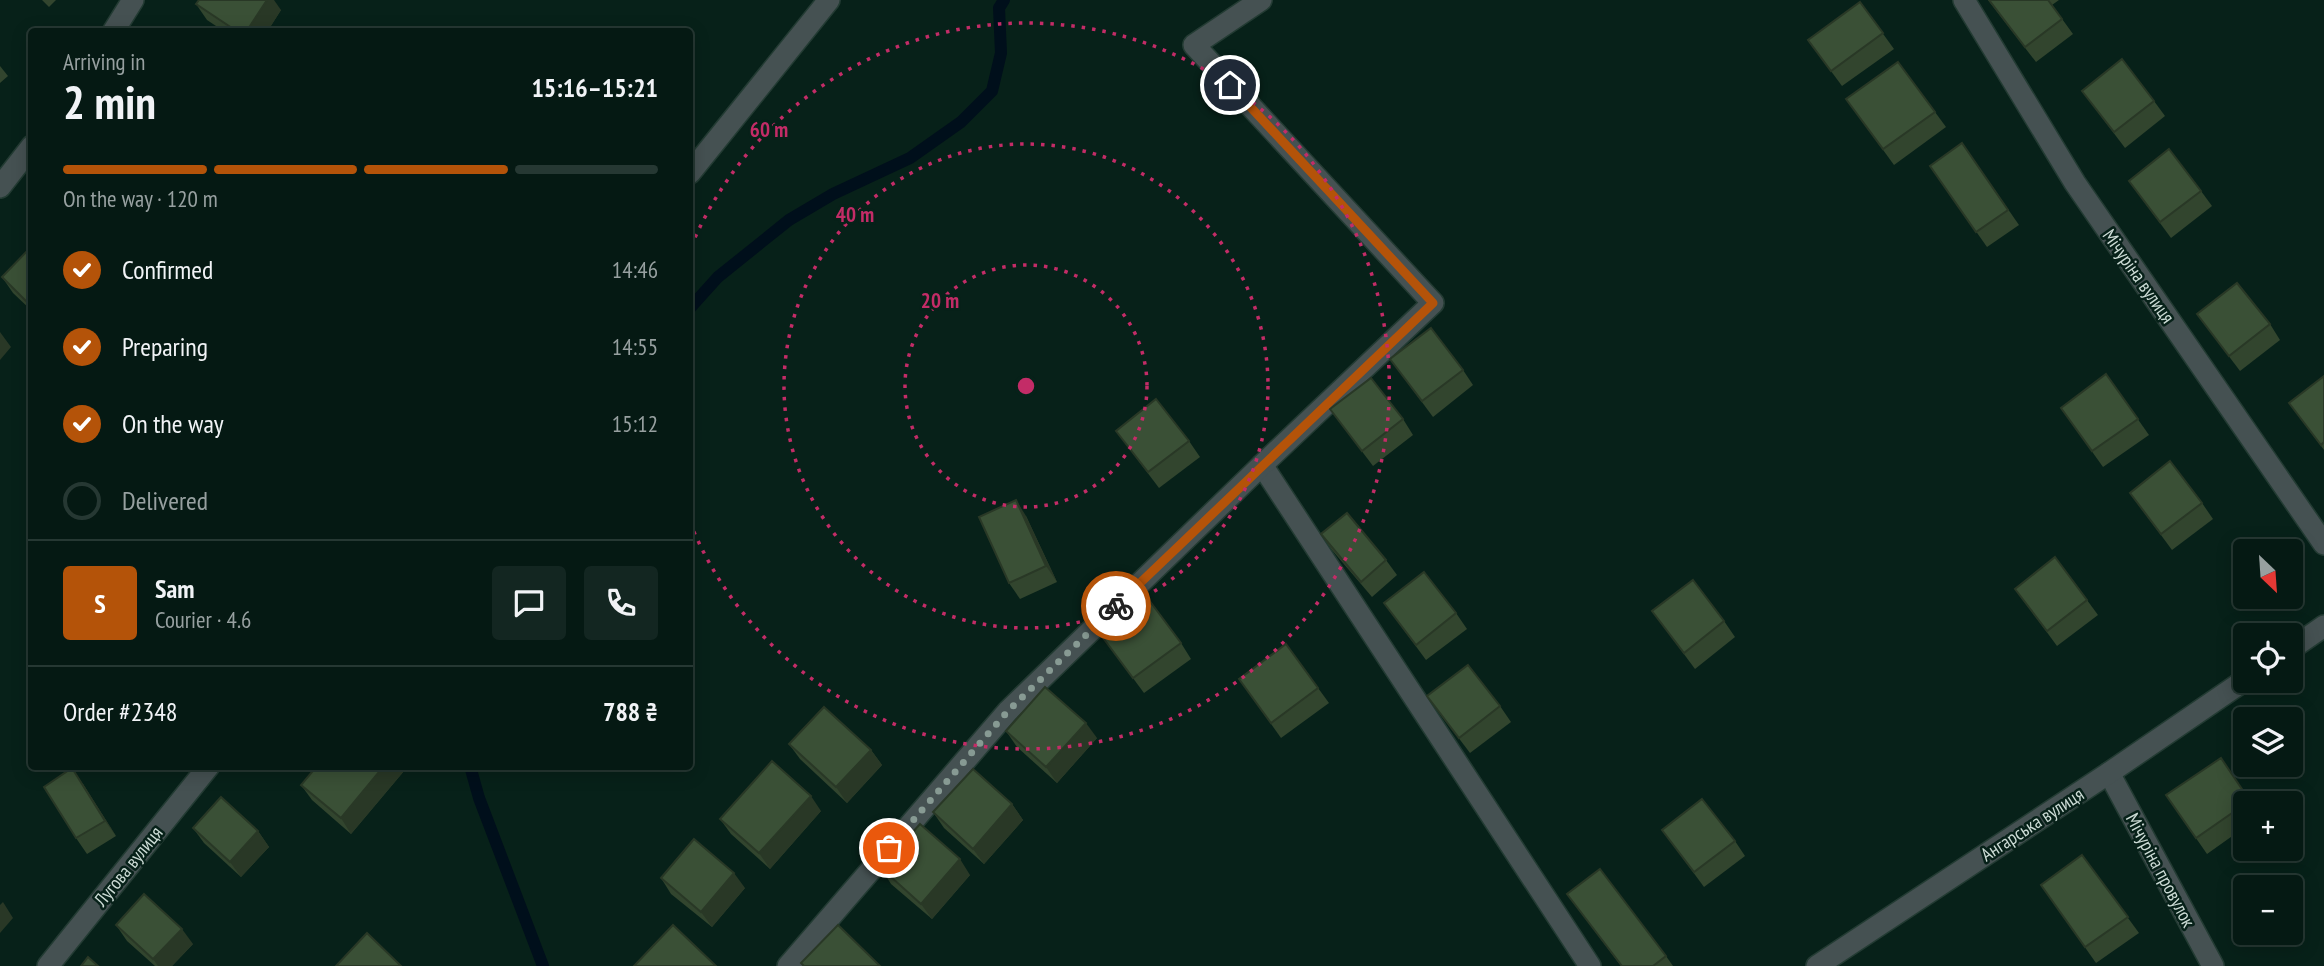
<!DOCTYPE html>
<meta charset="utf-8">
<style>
body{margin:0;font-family:"PT Sans Narrow",sans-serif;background:#132621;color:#f1f3f6;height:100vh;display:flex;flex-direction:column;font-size:26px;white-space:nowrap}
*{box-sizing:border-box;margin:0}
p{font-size:23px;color:#97a0a0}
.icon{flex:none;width:38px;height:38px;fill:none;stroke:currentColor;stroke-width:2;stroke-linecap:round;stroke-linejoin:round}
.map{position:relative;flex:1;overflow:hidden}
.side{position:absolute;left:28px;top:28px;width:665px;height:742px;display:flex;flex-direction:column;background:#051913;border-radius:7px;box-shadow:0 4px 18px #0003,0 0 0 2px #263833}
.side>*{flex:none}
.needle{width:46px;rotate:155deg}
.tools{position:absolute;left:2233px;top:539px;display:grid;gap:14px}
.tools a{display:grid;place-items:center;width:70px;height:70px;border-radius:7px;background:#051913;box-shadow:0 4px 18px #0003,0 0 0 2px #263833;font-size:35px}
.pin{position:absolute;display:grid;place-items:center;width:60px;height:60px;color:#fff;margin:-30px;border:4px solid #fff;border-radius:50%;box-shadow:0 2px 7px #0007}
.courier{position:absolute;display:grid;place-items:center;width:70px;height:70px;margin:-35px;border:5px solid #b45309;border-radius:50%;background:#fff;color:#222;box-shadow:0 2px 9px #0007}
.summary em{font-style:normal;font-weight:800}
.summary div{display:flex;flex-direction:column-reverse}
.summary{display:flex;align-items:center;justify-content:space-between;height:119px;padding:0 35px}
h1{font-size:46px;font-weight:800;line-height:52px}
.bar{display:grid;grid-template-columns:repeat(4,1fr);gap:10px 7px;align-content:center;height:84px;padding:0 35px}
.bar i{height:9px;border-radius:5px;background:#263833}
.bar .active{background:#b45309}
.bar p{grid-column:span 4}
.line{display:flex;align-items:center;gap:18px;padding:0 35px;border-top:2px solid #263833}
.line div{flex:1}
.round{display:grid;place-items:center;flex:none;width:74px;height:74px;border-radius:7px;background:#132621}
ol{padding:0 35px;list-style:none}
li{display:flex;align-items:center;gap:21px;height:77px}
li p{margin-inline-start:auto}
li .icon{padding:7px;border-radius:50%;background:#b45309;color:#fff;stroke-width:4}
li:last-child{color:#97a0a0}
li i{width:38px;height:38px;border:4px solid #263833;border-radius:50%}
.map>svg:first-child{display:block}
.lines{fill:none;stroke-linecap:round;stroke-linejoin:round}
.stream{stroke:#000f1b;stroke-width:12}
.street-casing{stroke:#233b33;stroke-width:24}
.street{stroke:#455152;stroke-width:21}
.wall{fill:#32452e}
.shaded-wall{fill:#293826}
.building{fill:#3a5036;stroke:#293826;stroke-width:2}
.done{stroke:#879a93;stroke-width:7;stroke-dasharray:0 12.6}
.route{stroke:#b45309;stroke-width:9}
.ring{fill:none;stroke:#c32c67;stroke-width:3.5;stroke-dasharray:3.5 7}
.labels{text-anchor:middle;stroke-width:5;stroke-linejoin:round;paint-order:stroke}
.street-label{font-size:19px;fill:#ccdbd5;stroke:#072119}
.centre{fill:#c32c67;stroke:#072119;stroke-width:3.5}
.ring-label{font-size:21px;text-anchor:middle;font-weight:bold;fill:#c32c67;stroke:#072119;stroke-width:5;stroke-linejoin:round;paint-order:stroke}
</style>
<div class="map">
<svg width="2324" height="966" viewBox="0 0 2324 966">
<rect width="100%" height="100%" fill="#072119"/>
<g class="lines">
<!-- stream -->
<g class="stream">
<path d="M690,308L718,277L789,220L833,194L910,158L961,122L992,91L1001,53L999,8L1004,0"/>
<path d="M470,766L479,798L543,966"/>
</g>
<defs>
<g id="street">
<path d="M1964,0L2075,183L2324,544"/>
<path d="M113,32L133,0"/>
<path d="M690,173L829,0"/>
<path d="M0,187L32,146"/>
<path d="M1262,465L1590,966"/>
<path d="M2291,649L2324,626"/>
<path d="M2109,773L2213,966"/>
<path d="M48,966L209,766"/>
<path d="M788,966L1008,711L1262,465L1433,303L1194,45L1261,0"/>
<path d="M1817,966L2109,773L2245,680"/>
</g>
</defs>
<!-- street casing -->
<use href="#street" class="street-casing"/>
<!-- street -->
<use href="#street" class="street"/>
</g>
<!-- wall -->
<g class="wall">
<path d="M42,0H56L49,7Z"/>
<path d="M1988,0H2059L2052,5L2073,34L2036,62Z"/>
<path d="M1860,2L1894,49L1842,86L1808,40Z"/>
<path d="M196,4L281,10L267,32H225L207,20Z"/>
<path d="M0,66L8,76L0,83Z"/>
<path d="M2082,91L2154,101L2165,116L2125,148Z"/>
<path d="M1846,99L1935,112L1946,127L1894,165Z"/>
<path d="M1962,143L2019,225L1987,247L1930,166Z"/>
<path d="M2129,181L2201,191L2212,206L2171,238Z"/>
<path d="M32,246V311L13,293L2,277Z"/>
<path d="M2197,314L2270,324L2280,340L2240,371Z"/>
<path d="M1390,359L1463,370L1473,385L1433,417Z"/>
<path d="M2106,374L2149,435L2103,467L2061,408Z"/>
<path d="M2324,376V450L2289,403Z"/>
<path d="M1330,409L1403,419L1413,435L1373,466Z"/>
<path d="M1116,431L1189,441L1200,457L1159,488Z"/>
<path d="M2130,493L2202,503L2213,519L2172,550Z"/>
<path d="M1026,516L1057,582L1020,599L1009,583Z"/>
<path d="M1321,534L1386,560L1397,575L1372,597L1332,550Z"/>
<path d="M2015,589L2087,600L2098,615L2057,646Z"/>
<path d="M1384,603L1456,613L1467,629L1426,660Z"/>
<path d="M1652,611L1724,621L1735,637L1695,669Z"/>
<path d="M1101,635L1181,643L1191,659L1144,693Z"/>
<path d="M1286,644L1329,703L1281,738L1239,679Z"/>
<path d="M1427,696L1500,706L1511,722L1470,753Z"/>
<path d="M1006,731L1097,738L1057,783L1017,747Z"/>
<path d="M789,744L871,750L882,765L847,803L800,759Z"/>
<path d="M2221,758L2252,803H2245V827L2207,854L2166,795Z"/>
<path d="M317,766H400L404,771L351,834L312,800L301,785Z"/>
<path d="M83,784L116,836L87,854L76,838Z"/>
<path d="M1012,804L1023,820L984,864L944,828L933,812Z"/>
<path d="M821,811L770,869L731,834L720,819Z"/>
<path d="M193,828L258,831L269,847L241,877L204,843Z"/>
<path d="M1662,830L1735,841L1745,856L1704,887Z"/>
<path d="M2082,855L2139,933L2096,963L2041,885Z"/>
<path d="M881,868L970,875L932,919L891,884Z"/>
<path d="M661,878L745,888L712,927L671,894Z"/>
<path d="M1567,894L1666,956L1673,966H1621Z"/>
<path d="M116,925L193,944L172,966H155L127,941Z"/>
</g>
<!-- shaded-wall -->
<g class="shaded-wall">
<path d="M267,0H274L281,10L267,32H246Z"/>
<path d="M0,332L11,347L0,360Z"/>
<path d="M1016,500L1026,516L1057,582L1046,566Z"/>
<path d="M1086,723L1097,738L1057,783L1046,767Z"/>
<path d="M871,750L882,765L847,803L836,787Z"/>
<path d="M384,766H400L404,771L351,834L341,818Z"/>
<path d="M72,768L83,784L116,836L105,821Z"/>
<path d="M811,796L821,811L770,869L759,853Z"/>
<path d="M1012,804L1023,820L984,864L973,849Z"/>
<path d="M258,831L269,847L241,877L230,862Z"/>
<path d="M960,859L970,875L932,919L921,904Z"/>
<path d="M734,873L745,888L712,927L701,912Z"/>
<path d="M3,902L13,918L0,933V905Z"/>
<path d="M182,929L193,944L172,966H158L153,959Z"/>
</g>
<!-- building -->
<g class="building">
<path d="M199,0H267L246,32H238L196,4Z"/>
<path d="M1989,0H2048L2062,19L2025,47Z"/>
<path d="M1860,2L1883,33L1831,71L1808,40Z"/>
<path d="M2122,59L2154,101L2114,132L2082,91Z"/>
<path d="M1898,62L1935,112L1883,149L1846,99Z"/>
<path d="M1962,143L2008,210L1976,232L1930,166Z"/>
<path d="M2169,149L2201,191L2160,222L2129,181Z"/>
<path d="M32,246V307L2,277Z"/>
<path d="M2237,283L2270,324L2229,356L2197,314Z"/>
<path d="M1431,328L1463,370L1422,401L1390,359Z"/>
<path d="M2106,374L2138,419L2092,451L2061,408Z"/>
<path d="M2324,376V442L2321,445L2289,403Z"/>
<path d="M1371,378L1403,419L1362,451L1330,409Z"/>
<path d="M1156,399L1189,441L1148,472L1116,431Z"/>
<path d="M2170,461L2202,503L2161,534L2130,493Z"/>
<path d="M1016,500L1046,566L1009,583L979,517Z"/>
<path d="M1347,513L1386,560L1361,582L1321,534Z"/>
<path d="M2055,557L2087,600L2047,631L2015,589Z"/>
<path d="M1424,572L1456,613L1416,645L1384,603Z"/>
<path d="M1693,580L1724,621L1684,653L1652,611Z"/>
<path d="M1149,600L1181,643L1133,678L1101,635Z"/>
<path d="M1286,644L1318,688L1271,723L1239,679Z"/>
<path d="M1468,665L1500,706L1459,738L1427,696Z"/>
<path d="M1045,687L1086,723L1046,767L1006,731Z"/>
<path d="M824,707L871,750L836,787L789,744Z"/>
<path d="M2221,758L2250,801L2245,803V804L2196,838L2166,795Z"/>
<path d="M772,761L811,796L759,853L720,819Z"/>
<path d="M317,766H384L341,818L301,785Z"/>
<path d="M72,768L105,821L76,838L44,787Z"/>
<path d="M973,769L1012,804L973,849L933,812Z"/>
<path d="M221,797L258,831L230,862L193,828Z"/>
<path d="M1702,799L1735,841L1694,872L1662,830Z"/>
<path d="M920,824L960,859L921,904L881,868Z"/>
<path d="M694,839L734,873L701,912L661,878Z"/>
<path d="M2082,855L2128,917L2085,947L2041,885Z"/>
<path d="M1600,869L1666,956L1653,966H1622L1567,894Z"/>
<path d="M144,894L182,929L153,959L116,925Z"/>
<path d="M673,925L716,966H634Z"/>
<path d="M838,925L880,966H804L801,963Z"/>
<path d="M367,933L401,966H336Z"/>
<path d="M88,957L98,966H81Z"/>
</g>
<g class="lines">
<!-- done -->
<path class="done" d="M889,848L1008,711L1116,606"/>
<!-- route -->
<path class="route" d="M1116,606L1433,303L1230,85"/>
</g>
<!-- distance rings -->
<g class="ring">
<circle cx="1026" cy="386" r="121"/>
<circle cx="1026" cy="386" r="242"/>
<path d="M691 247A363 363 0 1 1 691 525"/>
</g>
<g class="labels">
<!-- street labels -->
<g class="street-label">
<text transform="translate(2139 276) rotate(55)" y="7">Мічуріна вулиця</text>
<text transform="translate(2032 824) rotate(-33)" y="7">Ангарська вулиця</text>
<text transform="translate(128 866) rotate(-51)" y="7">Лугова вулиця</text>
<text transform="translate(2161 870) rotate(62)" y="7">Мічуріна провулок</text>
</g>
</g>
<circle cx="1026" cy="386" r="10" class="centre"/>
<g class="ring-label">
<text x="769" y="137">60 m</text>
<text x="855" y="222">40 m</text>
<text x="940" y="308">20 m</text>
</g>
</svg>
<div class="tools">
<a><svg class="needle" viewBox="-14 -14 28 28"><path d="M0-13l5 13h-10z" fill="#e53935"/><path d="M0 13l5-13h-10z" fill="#97a0a0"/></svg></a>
<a><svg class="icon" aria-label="locate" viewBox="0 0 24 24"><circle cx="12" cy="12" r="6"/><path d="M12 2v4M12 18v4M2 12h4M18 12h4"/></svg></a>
<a><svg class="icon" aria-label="layers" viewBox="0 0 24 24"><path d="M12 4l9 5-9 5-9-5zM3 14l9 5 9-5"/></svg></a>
<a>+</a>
<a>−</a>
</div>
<div class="pin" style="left:889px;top:848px;background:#ea580c"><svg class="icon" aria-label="bag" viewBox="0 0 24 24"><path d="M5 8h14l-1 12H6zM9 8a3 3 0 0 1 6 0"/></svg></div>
<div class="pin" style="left:1230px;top:85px;background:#1f2937"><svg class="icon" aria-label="home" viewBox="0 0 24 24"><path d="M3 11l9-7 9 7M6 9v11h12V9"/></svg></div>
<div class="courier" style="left:1116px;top:606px"><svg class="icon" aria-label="bike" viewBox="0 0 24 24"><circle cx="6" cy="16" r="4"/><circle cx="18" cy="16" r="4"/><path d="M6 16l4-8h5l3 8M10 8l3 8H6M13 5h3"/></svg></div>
<section class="side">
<div class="summary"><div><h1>2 min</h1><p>Arriving in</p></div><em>15:16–15:21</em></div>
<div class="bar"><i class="active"></i><i class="active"></i><i class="active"></i><i></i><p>On the way · 120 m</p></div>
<ol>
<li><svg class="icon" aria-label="check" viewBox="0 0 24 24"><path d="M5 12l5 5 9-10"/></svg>Confirmed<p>14:46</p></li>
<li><svg class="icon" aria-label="check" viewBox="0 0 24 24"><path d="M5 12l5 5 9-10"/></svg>Preparing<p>14:55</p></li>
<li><svg class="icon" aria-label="check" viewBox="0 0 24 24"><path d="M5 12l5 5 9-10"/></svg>On the way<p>15:12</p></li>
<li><i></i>Delivered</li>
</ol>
<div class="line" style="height:126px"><b class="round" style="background:#b45309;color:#fff">S</b><div><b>Sam</b><p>Courier · 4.6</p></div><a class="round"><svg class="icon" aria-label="chat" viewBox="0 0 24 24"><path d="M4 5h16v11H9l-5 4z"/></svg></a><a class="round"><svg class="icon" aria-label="phone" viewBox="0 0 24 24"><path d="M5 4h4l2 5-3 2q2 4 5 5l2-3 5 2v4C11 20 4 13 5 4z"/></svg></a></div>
<div class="line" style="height:91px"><div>Order #2348</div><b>788 ₴</b></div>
</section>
</div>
